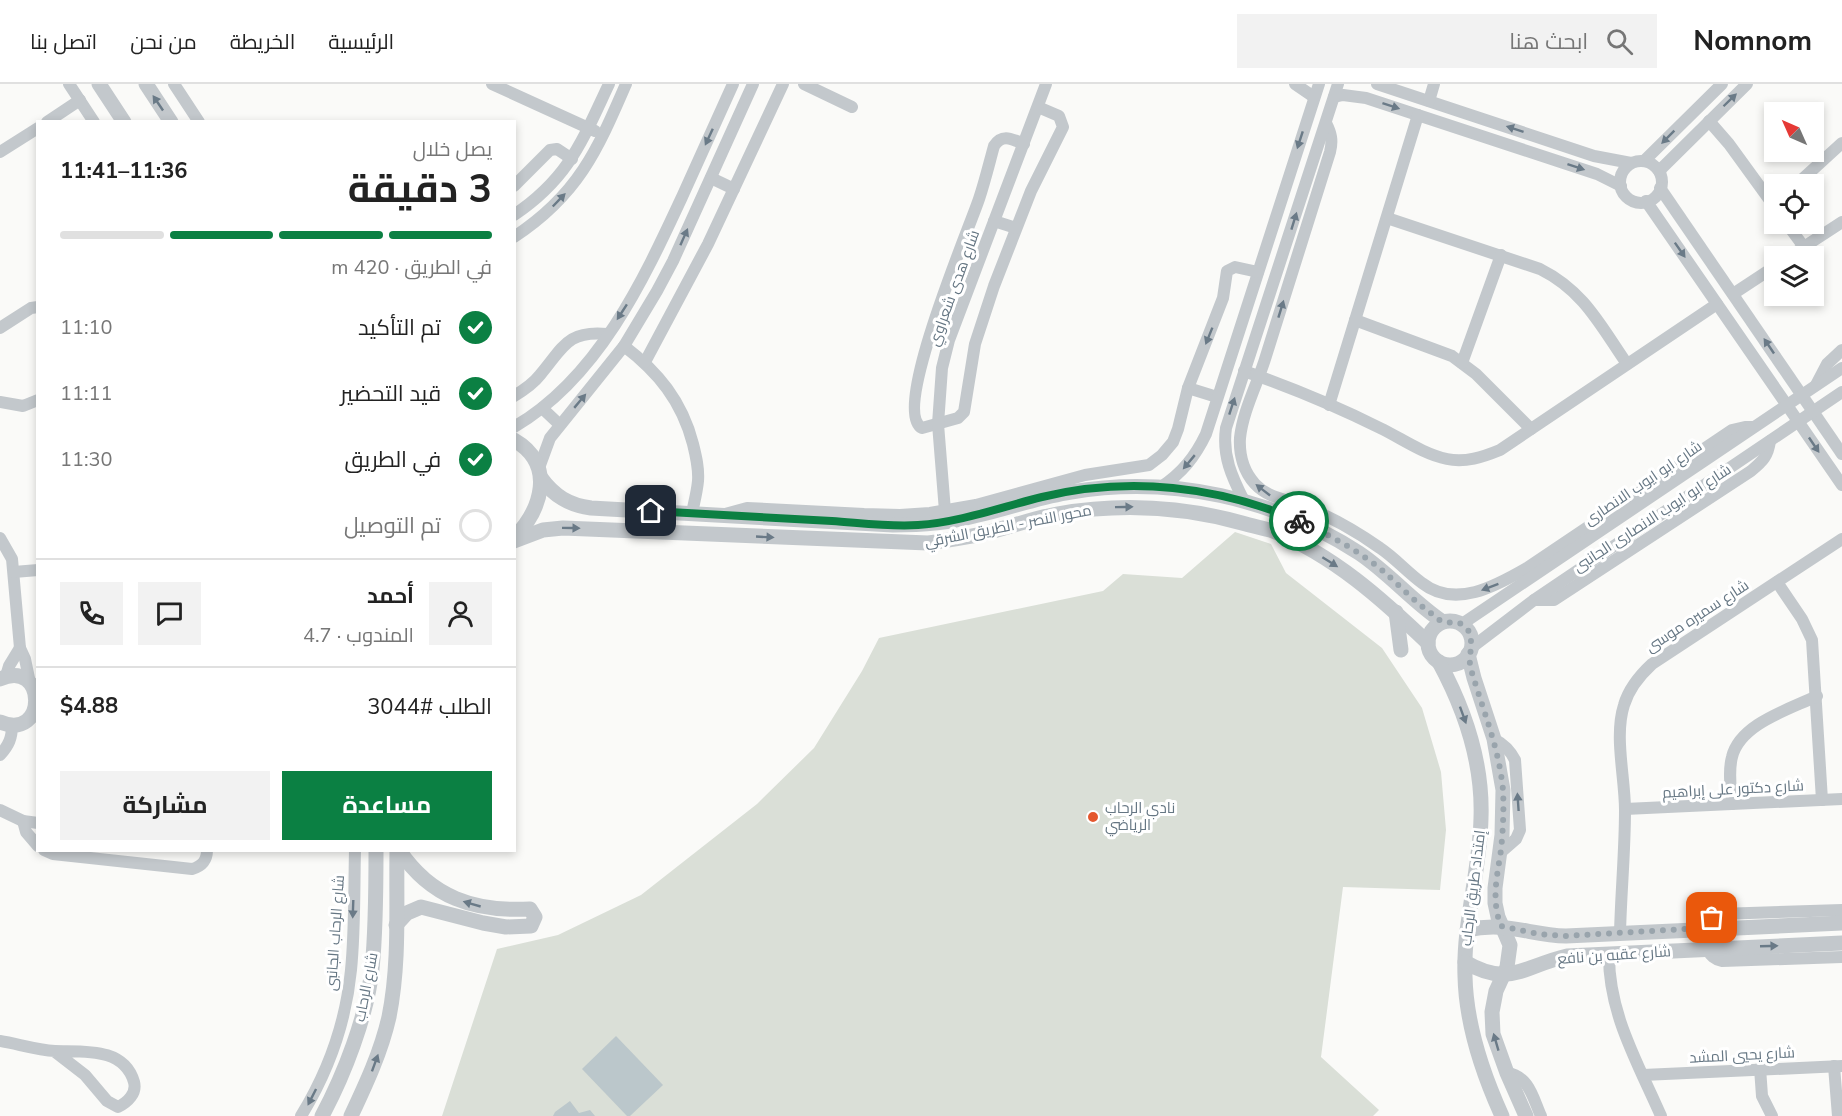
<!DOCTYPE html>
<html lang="ar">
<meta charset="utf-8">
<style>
body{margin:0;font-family:"Nunito Sans",Cairo,sans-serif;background:#f2f2f2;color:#222;direction:rtl;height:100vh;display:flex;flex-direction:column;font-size:22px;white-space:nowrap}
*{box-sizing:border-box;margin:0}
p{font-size:20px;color:#767676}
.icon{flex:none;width:33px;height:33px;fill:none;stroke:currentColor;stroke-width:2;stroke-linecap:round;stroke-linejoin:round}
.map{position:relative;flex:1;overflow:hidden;direction:ltr}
.side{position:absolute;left:36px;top:36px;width:480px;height:732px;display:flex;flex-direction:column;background:#fff;border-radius:0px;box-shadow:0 3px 9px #0003;direction:rtl}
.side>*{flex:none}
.needle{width:39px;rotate:315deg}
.fabs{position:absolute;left:1764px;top:18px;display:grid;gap:12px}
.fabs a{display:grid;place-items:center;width:60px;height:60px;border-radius:0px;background:#fff;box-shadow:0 3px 9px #0003;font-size:30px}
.pin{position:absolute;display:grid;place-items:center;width:51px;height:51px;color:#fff;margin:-26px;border-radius:12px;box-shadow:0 3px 9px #0006}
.courier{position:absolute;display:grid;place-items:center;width:60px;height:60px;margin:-30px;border:4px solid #0b8043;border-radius:50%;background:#fff;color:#222;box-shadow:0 2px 8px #0007}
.summary em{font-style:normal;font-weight:700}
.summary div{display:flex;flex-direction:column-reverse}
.summary{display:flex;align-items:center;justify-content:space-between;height:102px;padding:0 24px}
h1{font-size:39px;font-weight:700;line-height:45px}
.bar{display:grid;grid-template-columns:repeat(4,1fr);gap:9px 6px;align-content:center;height:72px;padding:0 24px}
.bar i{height:8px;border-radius:4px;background:#e0e0e0}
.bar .selected{background:#0b8043}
.bar p{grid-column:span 4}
.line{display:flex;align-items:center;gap:15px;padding:0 24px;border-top:2px solid #e0e0e0}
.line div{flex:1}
.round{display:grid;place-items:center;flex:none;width:63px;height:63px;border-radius:0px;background:#f2f2f2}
ol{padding:0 24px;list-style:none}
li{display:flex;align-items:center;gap:18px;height:66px}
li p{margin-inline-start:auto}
li .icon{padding:6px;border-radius:50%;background:#0b8043;color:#fff;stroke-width:4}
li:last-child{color:#767676}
li i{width:33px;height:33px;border:3px solid #e0e0e0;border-radius:50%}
.cta{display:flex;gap:12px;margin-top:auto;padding:12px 24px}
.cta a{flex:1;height:69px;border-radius:0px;background:#0b8043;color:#fff;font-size:24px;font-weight:700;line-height:69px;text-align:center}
.cta a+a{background:#f2f2f2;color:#222}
header{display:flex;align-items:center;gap:36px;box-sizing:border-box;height:84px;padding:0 30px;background:#fff;border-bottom:2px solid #e0e0e0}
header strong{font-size:28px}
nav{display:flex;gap:33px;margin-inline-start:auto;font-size:21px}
.search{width:420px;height:54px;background:#f2f2f2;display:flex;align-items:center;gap:15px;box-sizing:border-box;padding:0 21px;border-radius:0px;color:#767676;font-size:22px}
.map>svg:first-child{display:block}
.green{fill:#dadfd7}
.water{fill:#bbc7cb}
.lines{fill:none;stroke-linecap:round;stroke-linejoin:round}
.minor{stroke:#c3c8cc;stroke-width:12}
.tertiary{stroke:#c3c8cc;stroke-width:15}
.oneway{fill:#6a7a87}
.done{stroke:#99a4ac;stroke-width:6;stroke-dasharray:0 10.8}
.route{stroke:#0b8043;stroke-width:8}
.poi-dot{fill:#e4572e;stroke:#fff;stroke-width:2}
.labels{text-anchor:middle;stroke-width:6;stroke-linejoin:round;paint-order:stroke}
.street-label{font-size:15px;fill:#657683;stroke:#fff}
.poi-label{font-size:15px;fill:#657683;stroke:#fff;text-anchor:start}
</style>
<header>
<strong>Nomnom</strong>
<div class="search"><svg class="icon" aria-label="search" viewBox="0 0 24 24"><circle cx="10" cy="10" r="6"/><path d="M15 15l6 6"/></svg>ابحث هنا</div>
<nav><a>الرئيسية</a><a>الخريطة</a><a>من نحن</a><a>اتصل بنا</a></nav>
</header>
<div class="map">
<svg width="1842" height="1032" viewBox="0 0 1842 1032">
<rect width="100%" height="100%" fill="#fafaf8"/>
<!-- green -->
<path class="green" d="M1235,448L1271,460L1286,489L1382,564L1422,624L1441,688L1446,746L1440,806L1343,803L1321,973L1379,1026L1373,1032H442L497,865L558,851L641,811L757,720L814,664L862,587L879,554L1103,507L1123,490L1182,494Z"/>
<!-- water -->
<g class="water">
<path d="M616,952L663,1001L630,1032H627L582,985Z"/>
<path d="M570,1017L579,1029L590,1026L595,1032H553L555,1028Z"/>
</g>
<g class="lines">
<!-- minor -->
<g class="minor">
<path d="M69,0L94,38"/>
<path d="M174,0L199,38"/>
<path d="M492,0L595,47"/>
<path d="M804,0L852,23"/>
<path d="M1295,0L1314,13"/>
<path d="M1377,0L1594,72L1631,79"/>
<path d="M1334,13L1343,11L1366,14L1597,90L1621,102"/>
<path d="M1429,17L1434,0"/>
<path d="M1709,37L1729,60L1774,122"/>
<path d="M47,38L80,16"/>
<path d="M1326,39C1331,49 1333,56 1330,68C1309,136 1288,204 1266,272C1258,299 1243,326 1240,354C1239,371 1244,388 1255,400C1269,415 1287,415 1304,422C1331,433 1356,447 1380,464C1395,474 1407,488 1422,499C1455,525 1496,502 1527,484L1732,346L1745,343H1753"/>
<path d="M1024,60C1012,55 1002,49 994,62C989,80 985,97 979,115C969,145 891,327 922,344L958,334L964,328L975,260L994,202L1031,107L1063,43L1059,32L1038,23"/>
<path d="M0,68L38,44"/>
<path d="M1644,77L1722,0"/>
<circle cx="1641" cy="98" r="21"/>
<path d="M1659,87L1747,0"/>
<path d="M711,94L734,105"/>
<path d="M1797,100L1842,59"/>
<path d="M514,102L550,66L557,65L572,75"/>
<path d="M1660,104L1842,370"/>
<path d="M1646,117L1842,401"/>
<path d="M514,131C569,94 582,57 609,0"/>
<path d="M1387,134L1540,185C1584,207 1600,241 1627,280"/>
<path d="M994,137L1016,144"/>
<path d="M1787,140L1804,163"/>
<path d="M514,153C578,111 597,67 626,0"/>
<path d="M1790,172L1842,138"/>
<path d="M1733,210L1774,183"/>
<path d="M1355,236L1452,272L1476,290L1531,345"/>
<path d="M0,244L31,224L38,223"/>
<path d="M624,262C658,288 682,317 693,360C696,372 699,384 698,397C697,408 694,419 692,429"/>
<path d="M645,278L708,160L783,0"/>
<path d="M1462,279L1501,171"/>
<path d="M1244,287C1290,303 1336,322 1380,344C1401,354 1423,370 1447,375C1465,379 1483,373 1500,366L1717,220"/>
<path d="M1816,301L1827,280L1842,266"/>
<path d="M1188,304L1217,313"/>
<path d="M514,312C524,306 533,300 540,291C563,264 567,246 607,250"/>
<path d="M0,318L23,322L38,316"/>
<path d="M1329,321L1418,31"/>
<path d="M542,324L560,341"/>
<path d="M514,343C598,294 643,197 682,113C699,75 716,38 733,0"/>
<path d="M539,384L550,354L624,262L657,207L673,177L753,0"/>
<path d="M1161,403C1182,389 1195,373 1206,350L1319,0"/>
<path d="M1244,417C1232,393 1222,372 1226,344L1338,0"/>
<path d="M945,427L938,340L942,284L949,256L1046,0"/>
<path d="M725,430L747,424L864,430L900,431L930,429L976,421L1085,391L1149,381L1162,371L1173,358L1178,345L1188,304L1223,214L1227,187L1235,183L1258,188"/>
<path d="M0,454L12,475L20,564L25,575L30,599"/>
<path d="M14,488L38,486"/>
<path d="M1777,498L1802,535L1812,556L1822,716"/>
<path d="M1534,516H1554L1751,387C1763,377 1768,372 1770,357"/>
<path d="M1462,540L1842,284"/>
<path d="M1471,564L1534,516L1842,308"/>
<path d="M6,592L9,582L20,564"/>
<path d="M1494,655C1504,660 1510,666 1515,676L1520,746L1516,755L1500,769"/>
<path d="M0,671C9,661 12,654 12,641"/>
<path d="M1732,720C1731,705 1728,688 1732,673C1740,640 1788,626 1817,612"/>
<path d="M1625,725L1842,715"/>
<path d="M0,726L23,737L38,739"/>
<path d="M23,737L26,748L38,762"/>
<path d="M44,766L53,770L192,785C202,782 207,777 207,766"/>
<path d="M1702,845L1712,834L1719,830L1842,826"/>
<path d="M1620,849C1621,808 1625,767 1625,726C1625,693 1614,652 1624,621C1629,604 1639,592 1652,580L1842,455"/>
<path d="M1707,865C1711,872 1714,875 1722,877L1842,873"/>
<path d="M1609,869C1608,929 1638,979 1661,1032"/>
<path d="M0,957C18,960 37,966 55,967C84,968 124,963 134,998C137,1009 128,1018 118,1023L107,1017L85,991L54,967"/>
<path d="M1834,982L1838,1032"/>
<path d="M1760,984L1762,1012L1772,1032"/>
<path d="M1507,989C1529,992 1533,1014 1541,1032"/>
<path d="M1643,991L1842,982"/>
<path d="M301,1032C328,988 346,937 351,886C355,846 354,806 355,766"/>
</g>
<!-- tertiary -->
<g class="tertiary">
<path d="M99,0L124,38"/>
<path d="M146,0L171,38"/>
<path d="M514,356C556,380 542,425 514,454"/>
<path d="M541,394C554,412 569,421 591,424L893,441C920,441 948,439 974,432C1007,425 1038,413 1071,408C1171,391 1274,414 1359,469C1389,489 1413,518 1443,538"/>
<path d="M514,457L543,446L563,444L928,459C945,457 961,454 978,451C1004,445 1030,435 1057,430C1119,419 1181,422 1242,439C1252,442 1263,444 1273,447C1333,471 1382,515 1428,559"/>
<path d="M1396,528L1401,566"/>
<circle cx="1450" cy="559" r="22"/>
<path d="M1468,570L1474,594L1494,655L1503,706L1502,751L1495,804V819L1498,833L1510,861L1507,883L1496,907L1492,928L1493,950L1507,989L1526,1032"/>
<path d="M1439,578C1465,626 1483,678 1481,734C1480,787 1463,839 1465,892C1466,941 1482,988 1502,1032"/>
<path d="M0,595C47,574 48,658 0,638"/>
<path d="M396,841L407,829L421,823L483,839L506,843L531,842L535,833L530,825C475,828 431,814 399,766"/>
<path d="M1467,846C1506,837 1529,851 1566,852L1842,839"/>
<path d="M1465,878C1509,904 1524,882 1567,872L1842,859"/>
<path d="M322,1032C344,991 367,932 372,885C376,846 376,806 376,766"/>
<path d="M351,1032C366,1000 381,968 389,933C400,878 396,822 397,766"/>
</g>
</g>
<!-- one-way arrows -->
<defs><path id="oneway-solid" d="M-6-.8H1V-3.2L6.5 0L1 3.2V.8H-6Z" transform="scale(1.5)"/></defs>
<g class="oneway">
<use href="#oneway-solid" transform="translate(1730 16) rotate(-44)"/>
<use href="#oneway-solid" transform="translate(158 19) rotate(-124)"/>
<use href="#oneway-solid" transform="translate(1391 22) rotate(18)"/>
<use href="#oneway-solid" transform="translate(1515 45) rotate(-162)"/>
<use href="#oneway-solid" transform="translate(709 53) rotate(115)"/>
<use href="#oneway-solid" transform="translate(1668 53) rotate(135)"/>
<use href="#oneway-solid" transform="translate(1300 56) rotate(108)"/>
<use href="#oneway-solid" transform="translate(1576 83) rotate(18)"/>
<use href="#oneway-solid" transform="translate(559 116) rotate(-46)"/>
<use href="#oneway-solid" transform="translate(1294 137) rotate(-73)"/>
<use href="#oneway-solid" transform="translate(684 153) rotate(-66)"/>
<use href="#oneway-solid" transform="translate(1680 166) rotate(55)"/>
<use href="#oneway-solid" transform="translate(1281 225) rotate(-73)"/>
<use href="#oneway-solid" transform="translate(622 228) rotate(123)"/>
<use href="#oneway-solid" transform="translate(1209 252) rotate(112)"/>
<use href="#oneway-solid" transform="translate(1769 262) rotate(-124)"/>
<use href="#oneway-solid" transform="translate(580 317) rotate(-50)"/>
<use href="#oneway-solid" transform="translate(1232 322) rotate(-72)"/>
<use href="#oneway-solid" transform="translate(1814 361) rotate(56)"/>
<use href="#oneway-solid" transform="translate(1189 378) rotate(130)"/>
<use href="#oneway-solid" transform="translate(1263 406) rotate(-142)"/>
<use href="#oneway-solid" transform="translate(1124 423) rotate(-1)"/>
<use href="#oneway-solid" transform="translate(571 444) rotate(1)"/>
<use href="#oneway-solid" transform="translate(765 453) rotate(3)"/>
<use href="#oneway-solid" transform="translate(1330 478) rotate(32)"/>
<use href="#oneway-solid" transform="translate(1490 503) rotate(159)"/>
<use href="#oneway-solid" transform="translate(1463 631) rotate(70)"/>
<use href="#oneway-solid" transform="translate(1518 718) rotate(-94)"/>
<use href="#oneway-solid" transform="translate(472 820) rotate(-164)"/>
<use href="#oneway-solid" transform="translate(353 825) rotate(92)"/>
<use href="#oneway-solid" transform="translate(1769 862) rotate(-2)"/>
<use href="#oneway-solid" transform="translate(1496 958) rotate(-106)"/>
<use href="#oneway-solid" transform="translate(375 979) rotate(-70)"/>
<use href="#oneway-solid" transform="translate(312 1013) rotate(117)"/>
</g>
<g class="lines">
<!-- done -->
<path class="done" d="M1299,437C1329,451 1358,466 1383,487C1399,501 1414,517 1432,530C1434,532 1440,537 1443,538C1454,540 1459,535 1468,546C1474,556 1469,570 1470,582C1482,624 1499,663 1503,706C1504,726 1503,746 1501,766C1497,793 1491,816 1501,842L1539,850L1566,852L1702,844L1712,834"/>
<!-- route -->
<path class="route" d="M651,427C711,430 772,434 832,437C861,439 890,443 918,441C961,438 1001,423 1042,413C1129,392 1218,402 1299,437"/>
</g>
<!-- markers -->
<circle class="poi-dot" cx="1093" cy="733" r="6"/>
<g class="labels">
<!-- street labels -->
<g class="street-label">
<text transform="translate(954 204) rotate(-70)" y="5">شارع هدى شعراوي</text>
<text transform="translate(1643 399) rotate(-34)" y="5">شارع ابو ايوب الانصارى</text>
<text transform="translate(1652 434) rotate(-33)" y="5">شارع ابو ايوب الانصارى الجانبى</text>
<text transform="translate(1008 442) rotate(-11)" y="5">محور النصر - الطريق الشرقي</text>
<text transform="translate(1697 532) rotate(-33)" y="5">شارع سميره موسى</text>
<text transform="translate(1733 705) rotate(-3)" y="5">شارع دكتور على إبراهيم</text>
<text transform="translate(1473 804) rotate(-83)" y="5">إمتداد طريق الرحاب</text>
<text transform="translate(335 849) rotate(-86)" y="5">شارع الرحاب الجانبى</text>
<text transform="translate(1614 871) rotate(-4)" y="5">شارع عقبه بن نافع</text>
<text transform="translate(366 903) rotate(-79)" y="5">شارع الرحاب</text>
<text transform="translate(1742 971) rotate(-3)" y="5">شارع يحيي المشد</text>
</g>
<!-- poi labels -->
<g class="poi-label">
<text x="1105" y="729">نادي الرحاب<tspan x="1105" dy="17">الرياضي</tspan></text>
</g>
</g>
</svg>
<div class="fabs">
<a><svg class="needle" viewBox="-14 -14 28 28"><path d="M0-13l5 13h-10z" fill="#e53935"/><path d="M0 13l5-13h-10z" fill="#767676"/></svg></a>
<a><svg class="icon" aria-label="locate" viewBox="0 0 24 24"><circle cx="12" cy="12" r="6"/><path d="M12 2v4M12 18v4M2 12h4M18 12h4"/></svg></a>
<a><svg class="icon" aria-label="layers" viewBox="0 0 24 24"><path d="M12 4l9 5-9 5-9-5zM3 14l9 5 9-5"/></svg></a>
</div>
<div class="pin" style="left:1712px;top:834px;background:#ea580c"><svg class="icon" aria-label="bag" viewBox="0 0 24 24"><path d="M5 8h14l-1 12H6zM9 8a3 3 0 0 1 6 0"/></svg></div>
<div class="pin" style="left:651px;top:427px;background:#1f2937"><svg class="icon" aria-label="home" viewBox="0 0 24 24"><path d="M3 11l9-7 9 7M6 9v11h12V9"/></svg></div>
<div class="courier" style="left:1299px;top:437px"><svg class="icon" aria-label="bike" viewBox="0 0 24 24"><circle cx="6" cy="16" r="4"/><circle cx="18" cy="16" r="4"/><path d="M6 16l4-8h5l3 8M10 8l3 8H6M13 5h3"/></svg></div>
<section class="side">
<div class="summary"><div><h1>3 دقيقة</h1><p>يصل خلال</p></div><em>11:36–11:41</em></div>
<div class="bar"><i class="selected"></i><i class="selected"></i><i class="selected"></i><i></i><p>في الطريق · 420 m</p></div>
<ol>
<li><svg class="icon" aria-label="check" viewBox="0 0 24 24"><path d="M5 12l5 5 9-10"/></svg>تم التأكيد<p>11:10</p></li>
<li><svg class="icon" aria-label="check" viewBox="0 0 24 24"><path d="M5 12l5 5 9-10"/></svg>قيد التحضير<p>11:11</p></li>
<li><svg class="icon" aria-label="check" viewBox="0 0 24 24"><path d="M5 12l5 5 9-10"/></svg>في الطريق<p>11:30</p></li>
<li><i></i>تم التوصيل</li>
</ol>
<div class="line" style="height:108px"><a class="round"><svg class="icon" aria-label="person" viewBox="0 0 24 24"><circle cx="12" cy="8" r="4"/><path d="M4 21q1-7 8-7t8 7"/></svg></a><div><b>أحمد</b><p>المندوب · 4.7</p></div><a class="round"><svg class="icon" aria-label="chat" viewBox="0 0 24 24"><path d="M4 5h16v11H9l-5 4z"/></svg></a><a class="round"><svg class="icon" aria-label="phone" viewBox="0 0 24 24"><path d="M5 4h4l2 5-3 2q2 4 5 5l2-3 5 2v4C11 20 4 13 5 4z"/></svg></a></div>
<div class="line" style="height:78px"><div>الطلب #3044</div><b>$4.88</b></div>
<div class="cta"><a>مساعدة</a><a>مشاركة</a></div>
</section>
</div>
